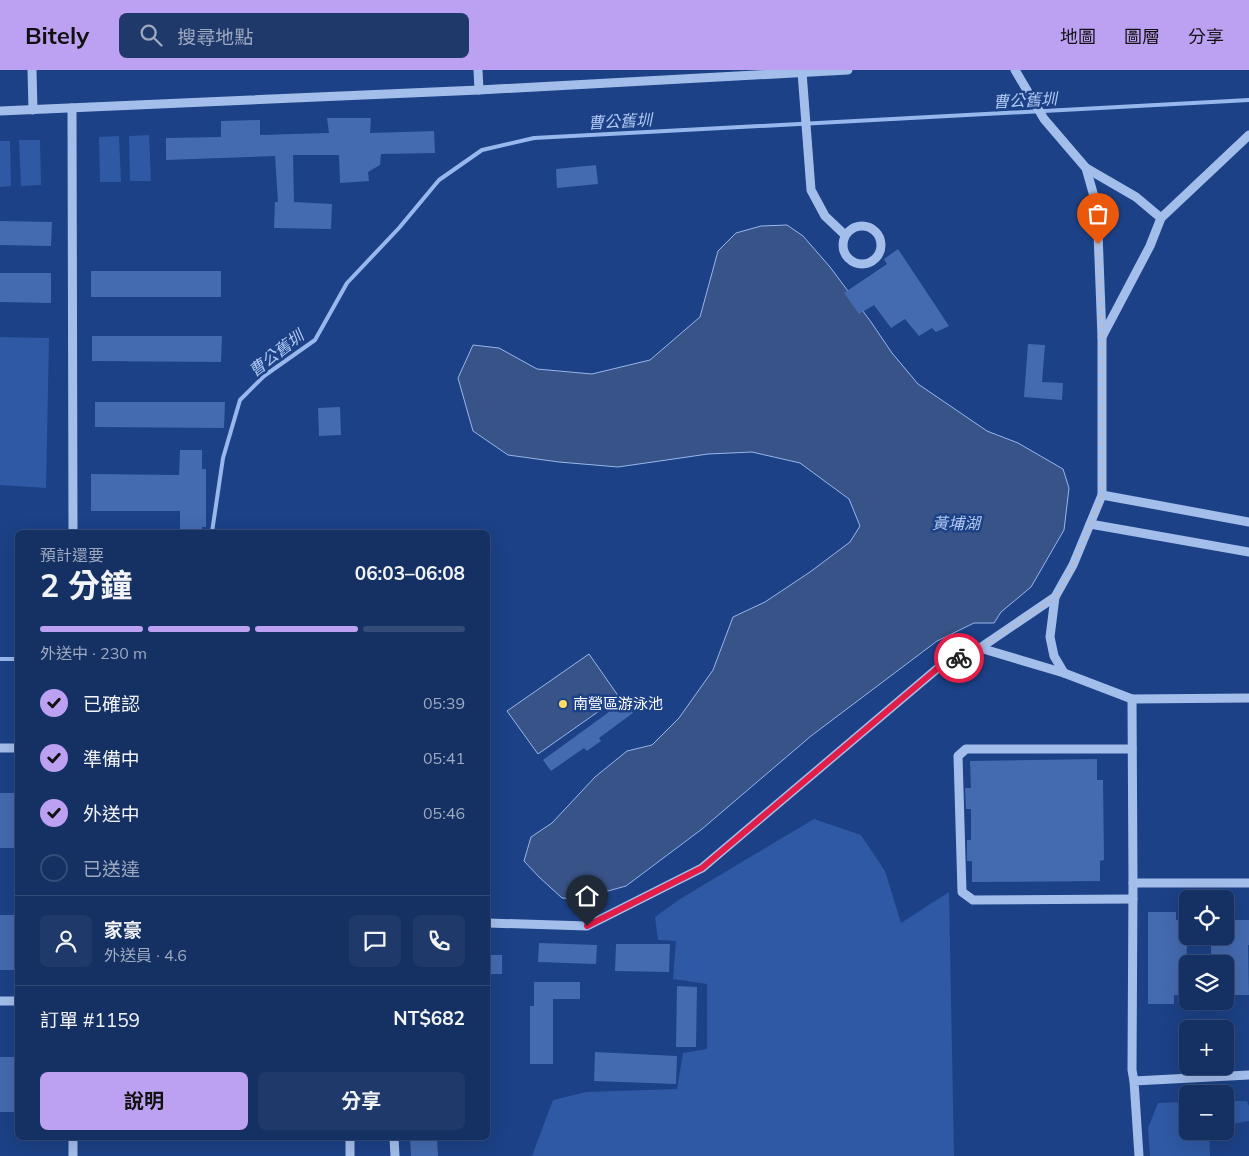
<!DOCTYPE html>
<html lang="zh-TW">
<meta charset="utf-8">
<style>
body{margin:0;font-family:Mulish,"Noto Sans TC",sans-serif;background:#1e396a;color:#f1f3f6;height:100vh;display:flex;flex-direction:column;font-size:19px;white-space:nowrap}
*{box-sizing:border-box;margin:0}
p{font-size:16px;color:#9da9bf}
.icon{flex:none;width:28px;height:28px;fill:none;stroke:currentColor;stroke-width:2;stroke-linecap:round;stroke-linejoin:round}
.map{position:relative;flex:1;overflow:hidden}
.sheet{position:absolute;left:15px;top:460px;width:475px;height:610px;display:flex;flex-direction:column;background:#153164;border-radius:8px;box-shadow:0 5px 20px #0002,0 0 0 1px #344c78}
.sheet>*{flex:none}
.fabs{position:absolute;left:1179px;top:820px;display:grid;gap:10px}
.fabs a{display:grid;place-items:center;width:55px;height:55px;border-radius:8px;background:#153164;box-shadow:0 5px 20px #0002,0 0 0 1px #344c78;font-size:25px}
.pin{position:absolute;display:grid;place-items:center;width:42px;height:42px;color:#fff;margin:-51px -21px;border-radius:50% 50% 50% 0;rotate:-45deg;box-shadow:0 0 5px #0007}
.pin .icon{rotate:45deg}
.courier{position:absolute;display:grid;place-items:center;width:50px;height:50px;margin:-25px;border:4px solid #e11d48;border-radius:50%;background:#fff;color:#222;box-shadow:0 1px 6px #0007}
.overview em{font-style:normal;font-weight:700}
.overview div{display:flex;flex-direction:column-reverse}
.overview{display:flex;align-items:center;justify-content:space-between;height:85px;padding:0 25px}
h1{font-size:32px;font-weight:700;line-height:38px}
.bar{display:grid;grid-template-columns:repeat(4,1fr);gap:8px 5px;align-content:center;height:60px;padding:0 25px}
.bar i{height:6px;border-radius:4px;background:#344c78}
.bar .active{background:#bca0f2}
.bar p{grid-column:span 4}
.line{display:flex;align-items:center;gap:12px;padding:0 25px;border-top:1px solid #344c78}
.line div{flex:1}
.round{display:grid;place-items:center;flex:none;width:52px;height:52px;border-radius:8px;background:#1e396a}
ol{padding:0 25px;list-style:none}
li{display:flex;align-items:center;gap:15px;height:55px}
li p{margin-inline-start:auto}
li .icon{padding:5px;border-radius:50%;background:#bca0f2;color:#111;stroke-width:4}
li:last-child{color:#9da9bf}
li i{width:28px;height:28px;border:2px solid #344c78;border-radius:50%}
.primary-button{display:flex;gap:10px;margin-top:auto;padding:10px 25px}
.primary-button a{flex:1;height:58px;border-radius:8px;background:#bca0f2;color:#111;font-size:20px;font-weight:700;line-height:58px;text-align:center}
.primary-button a+a{background:#1e396a;color:#f1f3f6}
header{display:flex;align-items:center;gap:30px;box-sizing:border-box;height:70px;padding:0 25px;background:#bca0f2;color:#111}
header strong{font-size:24px}
nav{display:flex;gap:28px;margin-inline-start:auto;font-size:18px}
.search{width:350px;height:45px;background:#1e396a;display:flex;align-items:center;gap:12px;box-sizing:border-box;padding:0 18px;border-radius:8px;color:#9da9bf;font-size:19px}
.map>svg:first-child{display:block}
.green{fill:#2f59a4}
.water{fill:#385387;stroke:#97b7ed}
.lines{fill:none;stroke-linecap:round;stroke-linejoin:round}
.stream{stroke:#97b7ed;stroke-width:4}
.building{fill:#446aaf}
.minor{stroke:#a4beeb;stroke-width:9}
.done{stroke:#b0bcd5;stroke-width:5;stroke-dasharray:0 9}
.route{stroke:#e11d48;stroke-width:6}
.poi-dot{fill:#fcdd61;stroke:#1c4186;stroke-width:2}
.labels{text-anchor:middle;stroke-width:5;stroke-linejoin:round;paint-order:stroke}
.poi-label{font-size:15px;fill:#fff;stroke:#1c4186;text-anchor:start}
.water-label{font-size:16px;font-style:italic;fill:#afc8f3;stroke:#1c4186}
</style>
<header>
<strong>Bitely</strong>
<div class="search"><svg class="icon" aria-label="search" viewBox="0 0 24 24"><circle cx="10" cy="10" r="6"/><path d="M15 15l6 6"/></svg>搜尋地點</div>
<nav><a>地圖</a><a>圖層</a><a>分享</a></nav>
</header>
<div class="map">
<svg width="1249" height="1086" viewBox="0 0 1249 1086">
<rect width="100%" height="100%" fill="#1c4186"/>
<!-- green -->
<g class="green">
<path d="M149,65L151,111H130L129,66Z"/>
<path d="M119,66L121,112H100L99,67Z"/>
<path d="M19,70H40L41,115L21,116Z"/>
<path d="M0,71H10L11,116L0,117Z"/>
<path d="M0,267L49,268L46,418L0,415Z"/>
<path d="M814,749L861,765L885,801L901,853L949,822L954,1086H532L553,1030L586,1022L677,1019L683,983L707,979V914L673,909L676,871L658,870L655,847L680,829Z"/>
<path d="M1225,1031H1247L1249,1036V1051L1225,1055Z"/>
<path d="M1187,1032L1188,1061H1209L1210,1086H1150L1148,1058L1158,1033Z"/>
</g>
<!-- water -->
<g class="water">
<path d="M787,155L803,166L830,197L871,252L892,283L918,314L987,361L1018,373L1063,399L1069,418L1064,460L1031,517L1001,542L994,553H974L937,571L811,666L702,759L626,816L579,829L562,828L539,807L524,791L531,767L552,753L595,707L627,681L652,675L679,648L713,600L733,547L765,532L810,502L850,472L860,456L849,429L800,393L752,382L708,384L618,397L559,392L508,385L473,361L458,308L473,275L499,278L537,299L592,304L650,290L700,247L718,181L736,163L761,156Z"/>
<path d="M589,584L619,627L538,684L507,641Z"/>
</g>
<g class="lines">
<!-- stream -->
<g class="stream">
<path d="M212,462L223,388L240,330L264,306L315,270L347,213L399,158L439,110L482,80L534,68L1249,30"/>
<path d="M0,589H18"/>
</g>
</g>
<!-- building -->
<g class="building">
<path d="M327,48H371L370,63L434,61L435,83L381,84L380,95L368,102L369,111L340,113L339,85H293L294,132L332,134L331,159L274,158L275,132H278L275,86L166,90V68L221,67V51L260,50V65L329,63Z"/>
<path d="M596,95L598,114L557,118L556,99Z"/>
<path d="M0,151L52,152L51,176L0,175Z"/>
<path d="M898,179L949,256L936,262L932,258L919,266L905,249L891,258L874,235L859,244L844,223L887,194L884,189Z"/>
<rect x="91" y="201" width="130" height="26"/>
<path d="M0,203H51V233L0,232Z"/>
<path d="M92,266H222L221,292L92,291Z"/>
<path d="M1028,274L1045,275L1042,312L1063,313L1062,330L1024,327Z"/>
<path d="M95,332H225L224,358L95,357Z"/>
<path d="M340,337L341,365L319,366L318,338Z"/>
<path d="M180,380H202V399H206V457H202V462H180V441H91V404L179,405Z"/>
<path d="M624,631L633,643L599,668L601,671L587,681L584,678L551,701L543,690Z"/>
<path d="M1097,689V710H1103L1104,790L1100,791V811L972,812V791H967V770H971V739H966L965,718H971L970,691Z"/>
<path d="M0,723H14V730H18V778H0Z"/>
<path d="M1148,842H1176V850H1188L1186,898H1188V925H1174V934H1148Z"/>
<rect x="0" y="845" width="18" height="55"/>
<path d="M1225,850H1249V875H1248L1249,925H1225V894H1222V891H1211V866H1225Z"/>
<path d="M539,873L597,875L596,894L538,892Z"/>
<path d="M616,874H670L669,902L615,901Z"/>
<rect x="488" y="885" width="14" height="19"/>
<path d="M534,912H580V929H553V994H530V936H534Z"/>
<path d="M677,916L697,917L696,977H676Z"/>
<path d="M595,982L677,986L676,1014L594,1011Z"/>
<path d="M0,987H16V994H18V1042H0Z"/>
<path d="M410,1068H437L438,1086H411Z"/>
</g>
<g class="lines">
<!-- minor -->
<g class="minor">
<path d="M32,0L33,40"/>
<path d="M478,0L479,20"/>
<path d="M802,2L811,120L825,146L845,165"/>
<path d="M72,38L73,462"/>
<path d="M0,41L479,20L848,0"/>
<path d="M1086,98L1136,127L1161,148"/>
<circle cx="862" cy="175" r="19"/>
<path d="M1102,267L1150,176L1161,148L1249,65"/>
<path d="M1102,425L1249,452"/>
<path d="M1090,454L1249,482"/>
<path d="M1055,527L1050,567L1054,586L1064,603"/>
<path d="M980,578L1064,603L1132,629L1249,628"/>
<path d="M1132,629L1133,813L1132,1000L1134,1011"/>
<path d="M0,678H18"/>
<path d="M1132,679H966L958,686L962,822L973,830L1133,829"/>
<path d="M1133,813H1249"/>
<path d="M488,853L587,856L702,798L938,598L980,578L1055,527L1073,495L1102,425V267L1097,137L1086,98L1044,49L1015,0"/>
<path d="M0,931H18"/>
<path d="M73,1068V1086"/>
<path d="M394,1068L395,1086"/>
<path d="M350,1086V1068"/>
<path d="M1139,1086L1134,1011L1249,1005"/>
</g>
</g>
<g class="lines">
<!-- done -->
<path class="done" d="M959,588L980,578L1056,527L1074,495L1102,426V267L1098,174"/>
<!-- route -->
<path class="route" d="M587,856L702,798L938,598L959,588"/>
</g>
<!-- markers -->
<circle class="poi-dot" cx="563" cy="634" r="5"/>
<g class="labels">
<!-- poi labels -->
<g class="poi-label">
<text x="573" y="639">南營區游泳池</text>
</g>
<!-- water labels -->
<g class="water-label">
<text transform="translate(1025 30) rotate(-3)" y="6">曹公舊圳</text>
<text transform="translate(620 51) rotate(-3)" y="6">曹公舊圳</text>
<text transform="translate(276 283) rotate(-38)" y="6">曹公舊圳</text>
<text x="956" y="459">黃埔湖</text>
</g>
</g>
</svg>
<div class="fabs">
<a><svg class="icon" aria-label="locate" viewBox="0 0 24 24"><circle cx="12" cy="12" r="6"/><path d="M12 2v4M12 18v4M2 12h4M18 12h4"/></svg></a>
<a><svg class="icon" aria-label="layers" viewBox="0 0 24 24"><path d="M12 4l9 5-9 5-9-5zM3 14l9 5 9-5"/></svg></a>
<a>+</a>
<a>−</a>
</div>
<div class="pin" style="left:1098px;top:174px;background:#ea580c"><svg class="icon" aria-label="bag" viewBox="0 0 24 24"><path d="M5 8h14l-1 12H6zM9 8a3 3 0 0 1 6 0"/></svg></div>
<div class="pin" style="left:587px;top:856px;background:#1f2937"><svg class="icon" aria-label="home" viewBox="0 0 24 24"><path d="M3 11l9-7 9 7M6 9v11h12V9"/></svg></div>
<div class="courier" style="left:959px;top:588px"><svg class="icon" aria-label="bike" viewBox="0 0 24 24"><circle cx="6" cy="16" r="4"/><circle cx="18" cy="16" r="4"/><path d="M6 16l4-8h5l3 8M10 8l3 8H6M13 5h3"/></svg></div>
<section class="sheet">
<div class="overview"><div><h1>2 分鐘</h1><p>預計還要</p></div><em>06:03–06:08</em></div>
<div class="bar"><i class="active"></i><i class="active"></i><i class="active"></i><i></i><p>外送中 · 230 m</p></div>
<ol>
<li><svg class="icon" aria-label="check" viewBox="0 0 24 24"><path d="M5 12l5 5 9-10"/></svg>已確認<p>05:39</p></li>
<li><svg class="icon" aria-label="check" viewBox="0 0 24 24"><path d="M5 12l5 5 9-10"/></svg>準備中<p>05:41</p></li>
<li><svg class="icon" aria-label="check" viewBox="0 0 24 24"><path d="M5 12l5 5 9-10"/></svg>外送中<p>05:46</p></li>
<li><i></i>已送達</li>
</ol>
<div class="line" style="height:90px"><a class="round"><svg class="icon" aria-label="person" viewBox="0 0 24 24"><circle cx="12" cy="8" r="4"/><path d="M4 21q1-7 8-7t8 7"/></svg></a><div><b>家豪</b><p>外送員 · 4.6</p></div><a class="round"><svg class="icon" aria-label="chat" viewBox="0 0 24 24"><path d="M4 5h16v11H9l-5 4z"/></svg></a><a class="round"><svg class="icon" aria-label="phone" viewBox="0 0 24 24"><path d="M5 4h4l2 5-3 2q2 4 5 5l2-3 5 2v4C11 20 4 13 5 4z"/></svg></a></div>
<div class="line" style="height:65px"><div>訂單 #1159</div><b>NT$682</b></div>
<div class="primary-button"><a>說明</a><a>分享</a></div>
</section>
</div>
